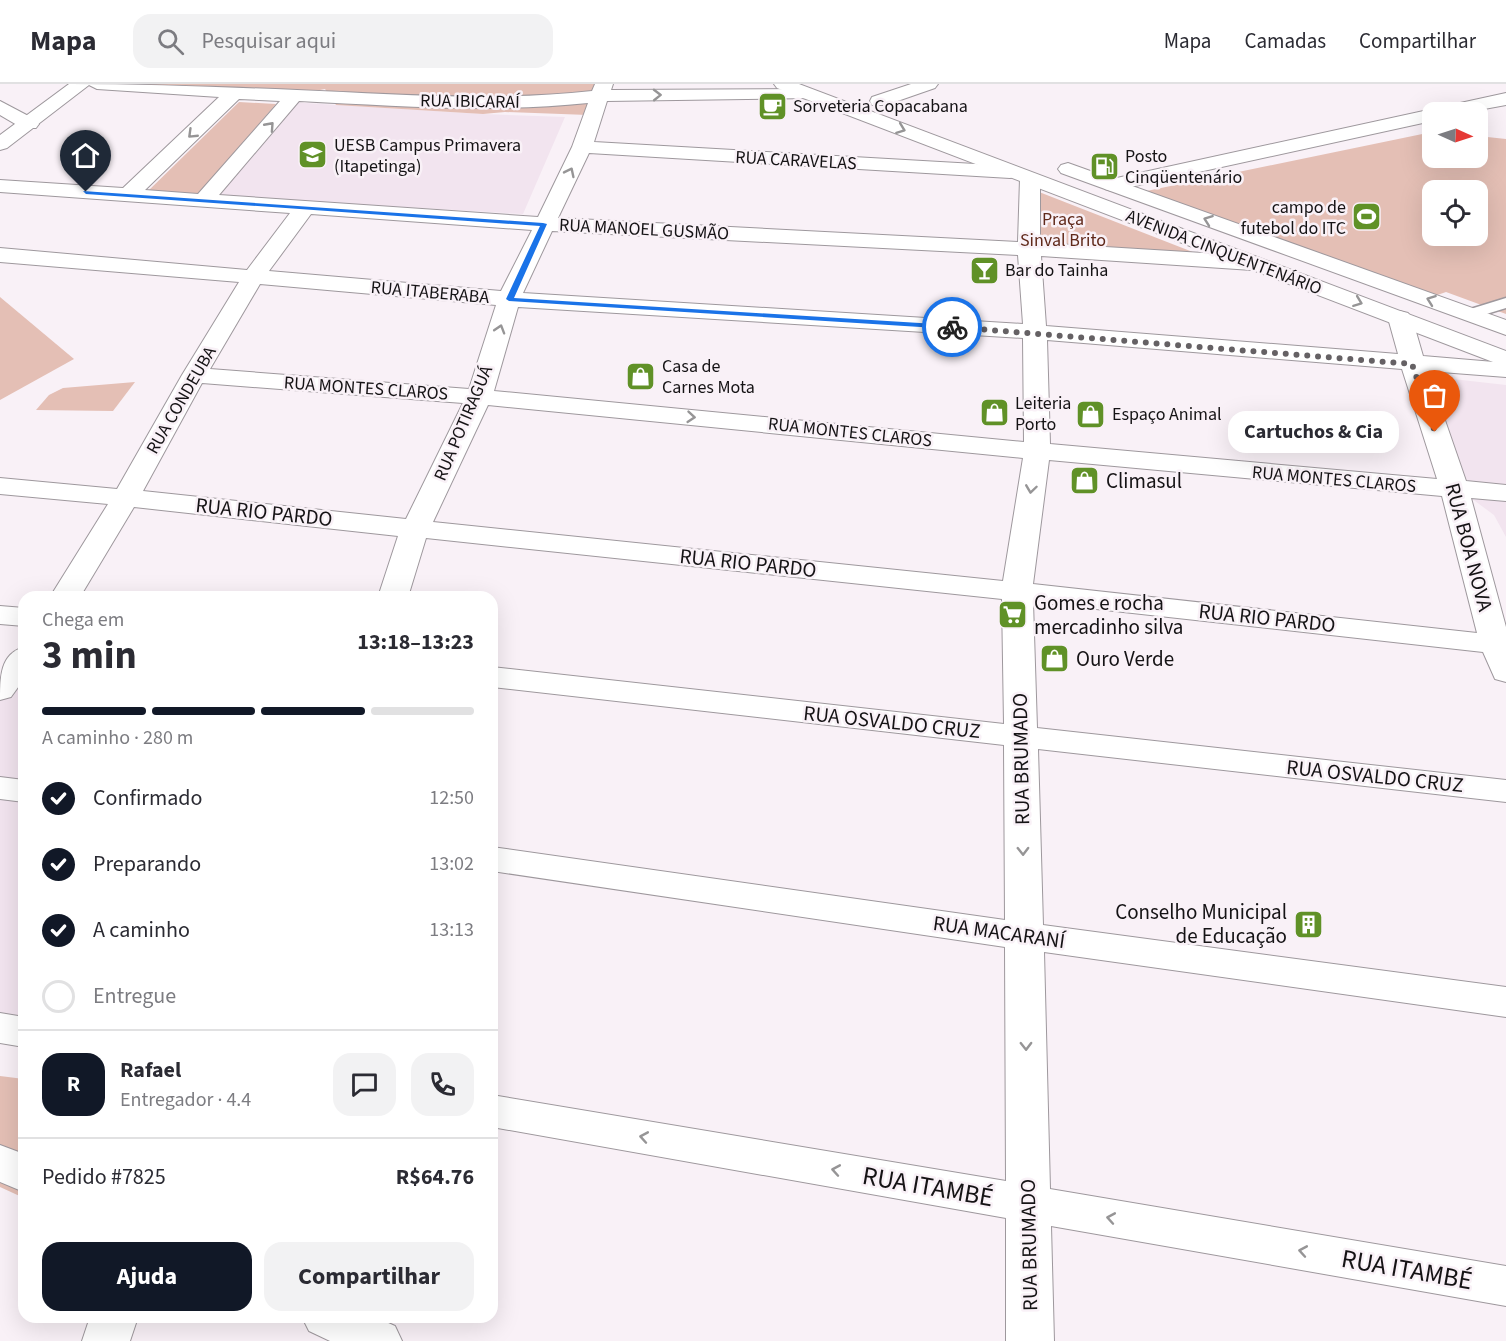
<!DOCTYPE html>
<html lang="pt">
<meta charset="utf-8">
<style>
body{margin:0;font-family:"Source Sans 3",sans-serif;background:#f2f2f3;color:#2b2b33;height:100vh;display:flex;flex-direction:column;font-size:22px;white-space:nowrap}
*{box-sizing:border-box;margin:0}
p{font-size:20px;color:#7c7c81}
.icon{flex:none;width:33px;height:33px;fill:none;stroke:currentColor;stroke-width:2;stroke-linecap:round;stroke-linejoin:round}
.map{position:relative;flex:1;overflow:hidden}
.drawer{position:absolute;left:18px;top:507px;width:480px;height:732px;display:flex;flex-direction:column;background:#fff;border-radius:18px;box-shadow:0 6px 24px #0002}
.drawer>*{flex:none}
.needle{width:39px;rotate:93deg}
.tools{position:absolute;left:1422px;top:18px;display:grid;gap:12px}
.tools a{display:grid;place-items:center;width:66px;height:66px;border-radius:12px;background:#fff;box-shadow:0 6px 24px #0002;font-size:30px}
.pin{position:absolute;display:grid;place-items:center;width:51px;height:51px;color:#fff;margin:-62px -26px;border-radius:50% 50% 50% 0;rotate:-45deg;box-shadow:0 0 6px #0007}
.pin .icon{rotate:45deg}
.courier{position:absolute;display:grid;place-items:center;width:60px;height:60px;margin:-30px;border:4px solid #1a73e8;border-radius:50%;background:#fff;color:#222;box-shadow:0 2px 8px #0007}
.bubble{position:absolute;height:42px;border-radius:18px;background:#fff;box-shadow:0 6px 24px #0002;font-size:20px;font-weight:700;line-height:42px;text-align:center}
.overview em{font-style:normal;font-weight:700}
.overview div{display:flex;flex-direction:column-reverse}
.overview{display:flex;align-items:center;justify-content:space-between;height:102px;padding:0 24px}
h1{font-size:39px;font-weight:700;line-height:45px}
.bar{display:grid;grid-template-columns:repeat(4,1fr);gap:9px 6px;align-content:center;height:72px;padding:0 24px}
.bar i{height:8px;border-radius:4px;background:#e1e1e2}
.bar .on{background:#111827}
.bar p{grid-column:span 4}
.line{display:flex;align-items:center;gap:15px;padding:0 24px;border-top:2px solid #e1e1e2}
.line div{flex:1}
.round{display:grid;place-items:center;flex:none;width:63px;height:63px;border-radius:18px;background:#f2f2f3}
ol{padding:0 24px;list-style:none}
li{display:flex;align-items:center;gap:18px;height:66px}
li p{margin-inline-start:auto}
li .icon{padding:6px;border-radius:50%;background:#111827;color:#fff;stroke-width:4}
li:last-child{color:#7c7c81}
li i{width:33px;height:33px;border:3px solid #e1e1e2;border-radius:50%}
.action{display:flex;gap:12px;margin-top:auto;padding:12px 24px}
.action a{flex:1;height:69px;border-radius:18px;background:#111827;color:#fff;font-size:24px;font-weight:700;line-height:69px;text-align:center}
.action a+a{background:#f2f2f3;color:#2b2b33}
header{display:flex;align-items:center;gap:36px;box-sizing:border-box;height:84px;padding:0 30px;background:#fff;border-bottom:2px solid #e1e1e2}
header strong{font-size:28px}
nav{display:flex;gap:33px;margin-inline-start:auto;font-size:21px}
.search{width:420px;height:54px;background:#f2f2f3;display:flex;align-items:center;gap:15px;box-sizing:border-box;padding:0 21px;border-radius:18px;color:#7c7c81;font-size:22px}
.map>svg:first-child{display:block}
.built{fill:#f2e4ef}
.green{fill:#e4bfb5;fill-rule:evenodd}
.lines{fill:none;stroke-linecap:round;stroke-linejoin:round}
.service-casing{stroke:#9e989d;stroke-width:3}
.pedestrian-casing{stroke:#9e989d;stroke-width:2}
.minor-casing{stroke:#9e989d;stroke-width:2}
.secondary-casing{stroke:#9e989d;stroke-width:2}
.service{fill:#fff;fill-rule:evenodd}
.pedestrian{fill:#fff;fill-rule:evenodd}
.minor{fill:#fff;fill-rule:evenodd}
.secondary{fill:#fff;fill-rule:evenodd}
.oneway{stroke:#969596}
.route{fill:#1a73e8}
.done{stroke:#656164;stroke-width:6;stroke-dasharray:0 10.8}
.labels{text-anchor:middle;stroke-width:5;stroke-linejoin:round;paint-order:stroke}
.far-street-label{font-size:18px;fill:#151315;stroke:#f9f1f7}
.far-poi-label{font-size:18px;fill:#151315;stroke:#f9f1f7;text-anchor:start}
.far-park-label{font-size:18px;fill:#60291a;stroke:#f9f1f7}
.poi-label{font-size:21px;fill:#151315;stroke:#f9f1f7;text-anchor:start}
.street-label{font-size:21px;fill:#151315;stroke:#f9f1f7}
.near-street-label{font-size:26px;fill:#151315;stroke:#f9f1f7}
</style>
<header>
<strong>Mapa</strong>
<div class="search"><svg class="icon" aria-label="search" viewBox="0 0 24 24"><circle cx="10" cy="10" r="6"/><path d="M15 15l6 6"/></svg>Pesquisar aqui</div>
<nav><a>Mapa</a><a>Camadas</a><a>Compartilhar</a></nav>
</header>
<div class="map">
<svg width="1506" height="1257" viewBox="0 0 1506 1257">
<rect width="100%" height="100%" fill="#f9f1f7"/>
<!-- built -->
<g class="built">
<path d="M289,18L483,30L565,33L523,130L214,112Z"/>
<path d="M1417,291L1506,301V453L1494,431L1441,392Z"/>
<path d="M14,570L24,572V948L0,944V593Z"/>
</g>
<!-- green -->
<g class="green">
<path d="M92,0H604L588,31L505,28L483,30L336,21L325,5L295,11L152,7Z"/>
<path d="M239,18L276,20L199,110L146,109Z"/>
<path d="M1432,48V74H1478V52L1506,55V230L1446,208L1420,217L1132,110ZM1432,106H1478V152H1432Z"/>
<path d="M1034,106L1226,181L1038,169Z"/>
<path d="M0,213L74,275L0,316Z"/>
<path d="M135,298L113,327L36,326L49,311L63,304Z"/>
<path d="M0,992L24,995V1114L0,1103Z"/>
</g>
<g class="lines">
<defs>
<path id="service" d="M1506,214V224L1470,235L1462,230L1464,227Z"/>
<g id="pedestrian">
<path d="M0,17L36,36L39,40L36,44H22L0,31Z"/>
<path d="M302,1233H375L395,1242L402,1257H330L309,1247Z"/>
</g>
<g id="minor">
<path d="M69,0C145,0 221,3 297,6C395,10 494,18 592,7L595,0H613L611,6L806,5L812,6L815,10L812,14L607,17L594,58L1010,82L1017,84L1020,88L1017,92L1010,94L589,69L558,134L1018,158L1020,95L1023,91H1037L1040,95V159L1252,172L1260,174L1263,179L1260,184L1252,186L1041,172L1046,242L1398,270L1388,234L1392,229L1400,227L1408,229L1412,234L1423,272L1506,279V293L1428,287L1466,397L1506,401V417L1471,414L1506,543V598L1495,595L1483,568L1033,518L1037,644L1506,696V718L1038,665L1043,841L1506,903V933L1044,868L1050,1105L1506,1182V1222L1051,1142L1054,1257H1006V1134L492,1043V1011L1006,1097L1005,863L492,787V763L1005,836L1004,661L492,603V583L1004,640L1002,515L426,454L408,513H378L398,452L134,423L80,513H50L108,420L0,410V394L117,405L182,291L239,198L0,178V164L247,186L290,129L0,108V96L123,104L219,13L97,5L89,1L7,64L0,66V51ZM239,15L280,17L198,110L145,106ZM299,17C396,22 492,29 588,19L572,63L538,133L219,111ZM311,130L532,146L501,207L269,187ZM552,147L1018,171L1023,240L523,209ZM260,200L496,221L469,305L210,285ZM518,223L1023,254L1024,358L494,307ZM1047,256L1402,285L1437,395L1050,360ZM202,299L463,319L406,435L143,407ZM488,321L1023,374L1003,497L433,438ZM1049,376L1442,412L1477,549L1033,500Z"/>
<path d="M911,0H938L935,4L886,21H872L870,17L872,13Z"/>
<path d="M1506,9V21L1468,28H1432V37L1112,107L1105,105L1102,101L1105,97L1112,95Z"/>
<path d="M0,522L24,524V542L0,540Z"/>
<path d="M24,563V595L11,613L0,616C0,593 0,570 24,563Z"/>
<path d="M0,693L24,696V718L0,715Z"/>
<path d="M0,929L24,933V963L0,959Z"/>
<path d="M0,1061L24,1070V1108L0,1098Z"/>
<path d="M90,1233H138L130,1257H82Z"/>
</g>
<g id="secondary">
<path d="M774,0H799L1506,267V283L777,4Z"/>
<path d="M1068,79L1506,236V251L1061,89L1058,85L1061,81Z"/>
</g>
</defs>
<!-- service casing -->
<use href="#service" class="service-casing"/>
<!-- pedestrian casing -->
<use href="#pedestrian" class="pedestrian-casing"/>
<!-- minor casing -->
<use href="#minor" class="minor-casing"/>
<!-- secondary casing -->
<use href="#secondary" class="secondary-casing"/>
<!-- service -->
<use href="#service" class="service"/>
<!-- pedestrian -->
<use href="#pedestrian" class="pedestrian"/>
<!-- minor -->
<use href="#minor" class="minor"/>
<!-- secondary -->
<use href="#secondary" class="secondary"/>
</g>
<!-- one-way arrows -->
<defs><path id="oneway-chevron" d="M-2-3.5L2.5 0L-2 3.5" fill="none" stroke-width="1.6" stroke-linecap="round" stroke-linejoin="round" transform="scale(1.5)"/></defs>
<g class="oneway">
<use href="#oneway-chevron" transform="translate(657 11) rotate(-1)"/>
<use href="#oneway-chevron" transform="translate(270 42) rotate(-48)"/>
<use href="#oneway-chevron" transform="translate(901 45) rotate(21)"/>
<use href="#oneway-chevron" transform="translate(192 50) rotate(136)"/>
<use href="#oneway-chevron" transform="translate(570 88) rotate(-64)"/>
<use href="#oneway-chevron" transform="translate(1208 136) rotate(-160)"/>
<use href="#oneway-chevron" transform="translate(1431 216) rotate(-160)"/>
<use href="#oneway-chevron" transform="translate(1358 218) rotate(21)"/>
<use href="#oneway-chevron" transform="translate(500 245) rotate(-73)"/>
<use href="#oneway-chevron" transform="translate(691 333) rotate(5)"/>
<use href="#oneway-chevron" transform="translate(1031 405) rotate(98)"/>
<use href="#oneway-chevron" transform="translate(1023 767) rotate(89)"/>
<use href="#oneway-chevron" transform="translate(1026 962) rotate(89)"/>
<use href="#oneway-chevron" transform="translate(644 1053) rotate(-170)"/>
<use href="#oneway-chevron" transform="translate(836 1086) rotate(-170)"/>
<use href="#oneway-chevron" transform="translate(1111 1134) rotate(-170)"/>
<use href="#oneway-chevron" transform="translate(1303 1167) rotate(-170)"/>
</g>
<!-- route -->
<path class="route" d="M83,107L543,139L547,140L514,214L952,241L956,243L952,245L509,217L506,215L540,142L86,110Z"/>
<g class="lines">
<!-- done -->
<path class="done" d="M952,243L1412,280L1435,348"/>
</g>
<!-- icons -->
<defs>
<symbol id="cafe-square" viewBox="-11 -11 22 22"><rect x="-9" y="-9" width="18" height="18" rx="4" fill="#609127" stroke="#f9f1f7"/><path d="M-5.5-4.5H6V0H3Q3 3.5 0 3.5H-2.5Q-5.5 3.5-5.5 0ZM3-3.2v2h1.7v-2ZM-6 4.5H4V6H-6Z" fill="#fff"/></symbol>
<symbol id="university-square" viewBox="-11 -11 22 22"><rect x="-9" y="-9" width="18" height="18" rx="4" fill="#609127" stroke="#f9f1f7"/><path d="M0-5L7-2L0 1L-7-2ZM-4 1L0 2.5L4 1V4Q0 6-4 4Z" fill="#fff"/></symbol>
<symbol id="fuel-square" viewBox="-11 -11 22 22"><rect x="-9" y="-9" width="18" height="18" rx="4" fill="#609127" stroke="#f9f1f7"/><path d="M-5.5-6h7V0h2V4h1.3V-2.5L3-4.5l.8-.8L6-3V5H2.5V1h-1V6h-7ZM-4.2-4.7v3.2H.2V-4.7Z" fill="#fff"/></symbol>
<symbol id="stadium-square" viewBox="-11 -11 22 22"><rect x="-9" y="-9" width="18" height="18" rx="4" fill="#609127" stroke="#f9f1f7"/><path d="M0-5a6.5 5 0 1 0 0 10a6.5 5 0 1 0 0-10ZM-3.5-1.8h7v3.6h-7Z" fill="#fff"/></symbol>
<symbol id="bar-square" viewBox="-11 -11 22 22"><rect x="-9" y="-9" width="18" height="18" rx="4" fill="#609127" stroke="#f9f1f7"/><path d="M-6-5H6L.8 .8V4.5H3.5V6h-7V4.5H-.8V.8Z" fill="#fff"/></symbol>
<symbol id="shop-square" viewBox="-11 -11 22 22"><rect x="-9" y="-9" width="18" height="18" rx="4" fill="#609127" stroke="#f9f1f7"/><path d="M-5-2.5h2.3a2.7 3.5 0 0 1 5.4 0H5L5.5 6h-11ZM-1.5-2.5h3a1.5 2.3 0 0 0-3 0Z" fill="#fff"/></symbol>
<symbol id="supermarket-square" viewBox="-11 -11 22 22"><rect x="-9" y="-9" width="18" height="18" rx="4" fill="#609127" stroke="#f9f1f7"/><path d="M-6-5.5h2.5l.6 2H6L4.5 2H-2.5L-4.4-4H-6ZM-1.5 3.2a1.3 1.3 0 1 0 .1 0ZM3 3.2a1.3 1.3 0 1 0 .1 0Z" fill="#fff"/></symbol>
<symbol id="building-square" viewBox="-11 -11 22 22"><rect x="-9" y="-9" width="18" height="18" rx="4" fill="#609127" stroke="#f9f1f7"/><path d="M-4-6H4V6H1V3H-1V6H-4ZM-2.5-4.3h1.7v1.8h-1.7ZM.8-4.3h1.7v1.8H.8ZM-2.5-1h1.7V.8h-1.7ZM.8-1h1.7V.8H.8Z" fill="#fff"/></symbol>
</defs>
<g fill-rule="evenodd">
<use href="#cafe-square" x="756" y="6" width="33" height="33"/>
<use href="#university-square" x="296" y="54" width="33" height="33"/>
<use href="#fuel-square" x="1088" y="66" width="33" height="33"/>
<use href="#stadium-square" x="1350" y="116" width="33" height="33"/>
<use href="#bar-square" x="968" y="170" width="33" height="33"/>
<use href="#shop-square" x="624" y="276" width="33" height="33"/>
<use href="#shop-square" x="978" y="312" width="33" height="33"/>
<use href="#shop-square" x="1074" y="314" width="33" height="33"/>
<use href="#shop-square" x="1068" y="380" width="33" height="33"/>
<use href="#supermarket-square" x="996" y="514" width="33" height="33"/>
<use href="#shop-square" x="1038" y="558" width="33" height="33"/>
<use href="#building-square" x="1292" y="824" width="33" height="33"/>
</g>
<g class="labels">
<!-- far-street labels -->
<g class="far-street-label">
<text transform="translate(470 17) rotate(1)" y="6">RUA IBICARAÍ</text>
<text transform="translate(796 76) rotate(3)" y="6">RUA CARAVELAS</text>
<text transform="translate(644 145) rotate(3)" y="6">RUA MANOEL GUSMÃO</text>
<text transform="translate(1224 168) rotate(21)" y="6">AVENIDA CINQUENTENÁRIO</text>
<text transform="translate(430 208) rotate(5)" y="6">RUA ITABERABA</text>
<text transform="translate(366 304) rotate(4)" y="6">RUA MONTES CLAROS</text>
<text transform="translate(181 316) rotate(-60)" y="6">RUA CONDEUBA</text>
<text transform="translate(463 339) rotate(-67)" y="6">RUA POTIRAGUÁ</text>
<text transform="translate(850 348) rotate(6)" y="6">RUA MONTES CLAROS</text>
<text transform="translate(1334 395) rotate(5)" y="6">RUA MONTES CLAROS</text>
</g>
<!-- far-poi labels -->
<g class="far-poi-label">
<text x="793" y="28">Sorveteria Copacabana</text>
<text x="334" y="67">UESB Campus Primavera<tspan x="334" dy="21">(Itapetinga)</tspan></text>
<text x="1125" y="78">Posto<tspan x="1125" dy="21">Cinqüentenário</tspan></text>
<text x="1346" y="129" text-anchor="end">campo de<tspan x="1346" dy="21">futebol do ITC</tspan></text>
<text x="1005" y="192">Bar do Tainha</text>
<text x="662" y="288">Casa de<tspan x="662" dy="21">Carnes Mota</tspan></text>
<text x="1015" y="325">Leiteria<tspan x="1015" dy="21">Porto</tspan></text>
<text x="1112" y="336">Espaço Animal</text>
</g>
<!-- far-park labels -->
<g class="far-park-label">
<text x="1063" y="141">Praça<tspan x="1063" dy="21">Sinval Brito</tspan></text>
</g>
<!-- poi labels -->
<g class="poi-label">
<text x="1106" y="404">Climasul</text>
<text x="1034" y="526">Gomes e rocha<tspan x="1034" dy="24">mercadinho silva</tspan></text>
<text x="1076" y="582">Ouro Verde</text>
<text x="1287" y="835" text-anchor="end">Conselho Municipal<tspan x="1287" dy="24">de Educação</tspan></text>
</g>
<!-- street labels -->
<g class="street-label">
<text transform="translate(264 428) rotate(6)" y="7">RUA RIO PARDO</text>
<text transform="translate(1469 463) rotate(75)" y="7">RUA BOA NOVA</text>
<text transform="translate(748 479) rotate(6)" y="7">RUA RIO PARDO</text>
<text transform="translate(1267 534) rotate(6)" y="7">RUA RIO PARDO</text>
<text transform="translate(892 638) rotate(6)" y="7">RUA OSVALDO CRUZ</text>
<text transform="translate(1021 675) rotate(-91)" y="7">RUA BRUMADO</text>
<text transform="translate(1375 692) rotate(6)" y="7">RUA OSVALDO CRUZ</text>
<text transform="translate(999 848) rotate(8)" y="7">RUA MACARANÍ</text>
<text transform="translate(1029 1161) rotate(-91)" y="7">RUA BRUMADO</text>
</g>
<!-- near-street labels -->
<g class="near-street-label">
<text transform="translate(928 1102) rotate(10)" y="9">RUA ITAMBÉ</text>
<text transform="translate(1407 1185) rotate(10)" y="9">RUA ITAMBÉ</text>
</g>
</g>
</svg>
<div class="tools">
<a><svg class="needle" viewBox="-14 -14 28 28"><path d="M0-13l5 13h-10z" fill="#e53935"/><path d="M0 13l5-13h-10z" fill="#7c7c81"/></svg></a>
<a><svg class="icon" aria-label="locate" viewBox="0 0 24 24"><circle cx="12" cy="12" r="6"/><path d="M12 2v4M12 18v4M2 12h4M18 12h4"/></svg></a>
</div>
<div class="pin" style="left:1435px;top:348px;background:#ea580c"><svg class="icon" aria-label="bag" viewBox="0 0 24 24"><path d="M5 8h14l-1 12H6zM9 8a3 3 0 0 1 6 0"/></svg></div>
<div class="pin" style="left:86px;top:108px;background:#1f2937"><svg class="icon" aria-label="home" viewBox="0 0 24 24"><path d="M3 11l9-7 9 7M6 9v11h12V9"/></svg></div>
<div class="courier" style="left:952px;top:243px"><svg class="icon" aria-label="bike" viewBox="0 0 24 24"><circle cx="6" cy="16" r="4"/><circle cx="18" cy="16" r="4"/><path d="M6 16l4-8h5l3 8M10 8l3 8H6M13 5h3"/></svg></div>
<div class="bubble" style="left:1228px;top:327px;width:171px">Cartuchos &amp; Cia</div>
<section class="drawer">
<div class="overview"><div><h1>3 min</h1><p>Chega em</p></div><em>13:18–13:23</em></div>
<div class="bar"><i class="on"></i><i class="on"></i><i class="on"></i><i></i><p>A caminho · 280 m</p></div>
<ol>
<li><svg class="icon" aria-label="check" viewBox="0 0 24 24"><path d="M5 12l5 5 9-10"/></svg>Confirmado<p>12:50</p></li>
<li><svg class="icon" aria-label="check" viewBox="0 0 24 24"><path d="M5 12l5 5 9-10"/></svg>Preparando<p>13:02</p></li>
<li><svg class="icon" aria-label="check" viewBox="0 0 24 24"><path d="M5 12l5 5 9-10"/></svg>A caminho<p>13:13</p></li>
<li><i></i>Entregue</li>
</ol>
<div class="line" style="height:108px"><b class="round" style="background:#111827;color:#fff">R</b><div><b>Rafael</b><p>Entregador · 4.4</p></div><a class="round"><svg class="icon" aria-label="chat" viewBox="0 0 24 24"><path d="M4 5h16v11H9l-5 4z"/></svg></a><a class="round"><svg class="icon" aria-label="phone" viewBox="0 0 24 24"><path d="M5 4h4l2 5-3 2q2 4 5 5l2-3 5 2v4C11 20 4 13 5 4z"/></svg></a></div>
<div class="line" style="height:78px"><div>Pedido #7825</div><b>R$64.76</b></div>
<div class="action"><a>Ajuda</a><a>Compartilhar</a></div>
</section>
</div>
